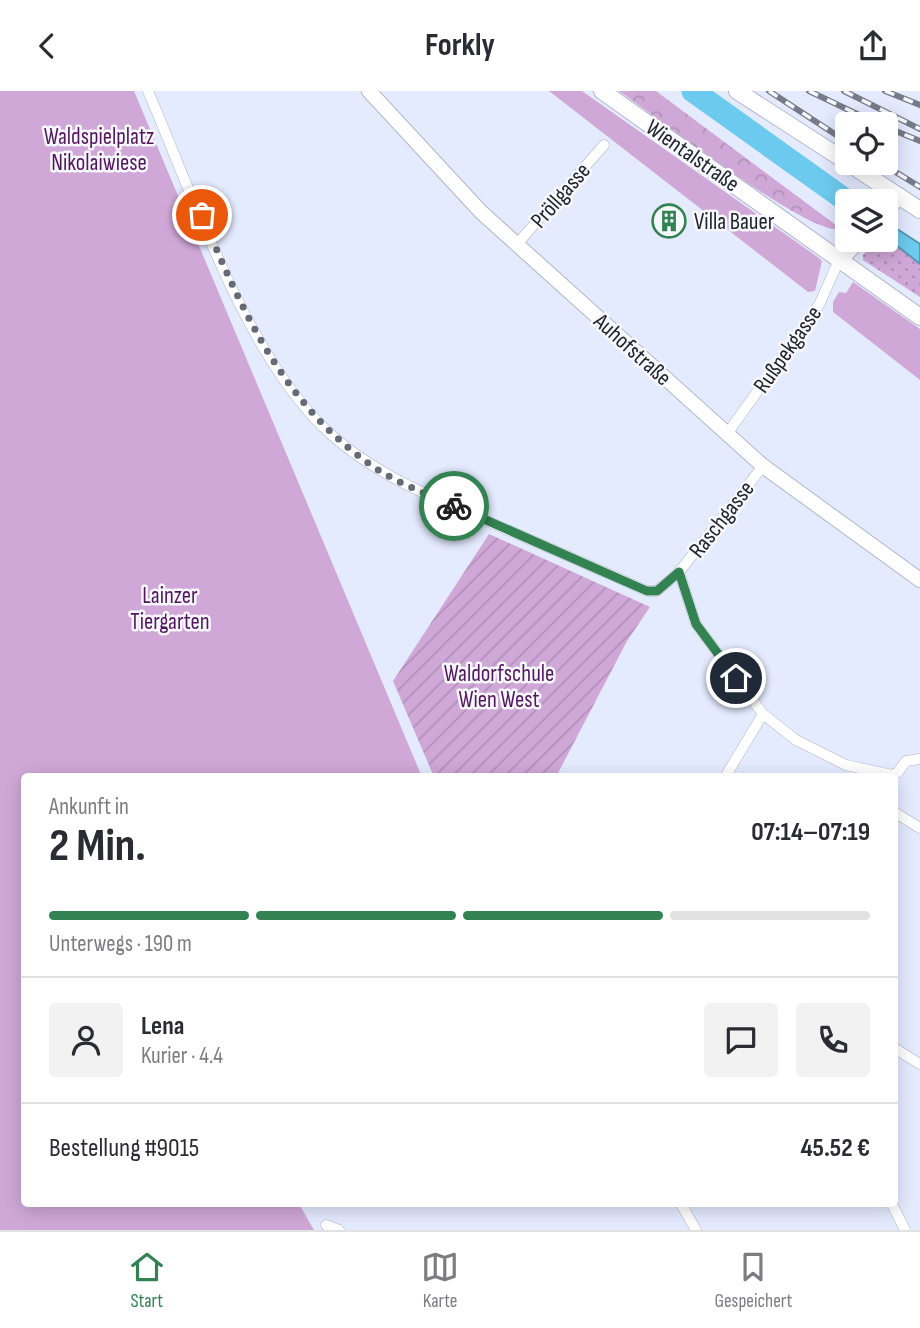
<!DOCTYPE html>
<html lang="de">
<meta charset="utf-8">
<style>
body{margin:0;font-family:"Sofia Sans Condensed",sans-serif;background:#f2f2f3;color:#2b2b33;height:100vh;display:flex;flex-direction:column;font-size:26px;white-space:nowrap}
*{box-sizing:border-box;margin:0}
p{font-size:23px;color:#7c7c81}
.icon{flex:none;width:38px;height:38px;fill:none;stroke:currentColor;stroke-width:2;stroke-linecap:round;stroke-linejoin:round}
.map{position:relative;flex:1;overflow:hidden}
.panel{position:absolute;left:21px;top:682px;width:877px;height:434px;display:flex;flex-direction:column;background:#fff;border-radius:7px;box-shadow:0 4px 18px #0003}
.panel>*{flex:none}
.fabs{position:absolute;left:835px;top:21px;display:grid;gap:14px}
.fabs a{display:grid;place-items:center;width:63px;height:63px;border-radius:7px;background:#fff;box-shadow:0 4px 18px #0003;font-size:35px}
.pin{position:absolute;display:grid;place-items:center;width:60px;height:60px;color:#fff;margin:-30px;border:4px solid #fff;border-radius:50%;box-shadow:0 2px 7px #0007}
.courier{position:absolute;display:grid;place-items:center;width:70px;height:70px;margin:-35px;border:5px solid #328252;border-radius:50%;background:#fff;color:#222;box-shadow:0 2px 9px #0007}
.head em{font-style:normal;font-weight:700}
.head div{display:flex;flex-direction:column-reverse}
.head{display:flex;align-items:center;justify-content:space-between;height:119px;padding:0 28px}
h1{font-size:46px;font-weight:700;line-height:52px}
.bar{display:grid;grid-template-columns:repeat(4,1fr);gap:10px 7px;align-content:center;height:84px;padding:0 28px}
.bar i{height:9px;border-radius:5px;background:#e1e1e2}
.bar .selected{background:#328252}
.bar p{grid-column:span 4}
.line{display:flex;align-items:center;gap:18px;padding:0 28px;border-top:2px solid #e1e1e2}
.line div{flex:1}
.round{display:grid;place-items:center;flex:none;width:74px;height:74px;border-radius:7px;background:#f2f2f3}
header{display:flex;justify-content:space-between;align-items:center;height:91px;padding:0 28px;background:#fff;font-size:32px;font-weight:700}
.tab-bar{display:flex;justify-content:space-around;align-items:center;height:98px;border-top:2px solid #e1e1e2;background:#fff;font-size:19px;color:#7c7c81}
.tab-bar a{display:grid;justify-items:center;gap:4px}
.tab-bar .selected{color:#328252}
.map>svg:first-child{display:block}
.grass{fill:url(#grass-dots)}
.forest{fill:url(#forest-crowns)}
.park{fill:#d0a8d8}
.garden{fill:url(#garden-furrows)}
.water{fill:#6dcaef;stroke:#5698b4;stroke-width:2}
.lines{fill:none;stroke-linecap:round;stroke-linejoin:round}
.river{stroke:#6dcaef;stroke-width:23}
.street-casing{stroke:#b0b6c9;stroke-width:11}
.secondary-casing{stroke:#b0b6c9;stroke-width:16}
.primary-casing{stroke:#b0b6c9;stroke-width:18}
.street{stroke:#fff;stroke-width:10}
.secondary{stroke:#fff;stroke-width:14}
.primary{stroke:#fff;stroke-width:16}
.rail-casing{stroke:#777a88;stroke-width:6}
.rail{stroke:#f7f8fd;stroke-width:3.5;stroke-dasharray:10;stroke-linecap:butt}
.done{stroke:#666a76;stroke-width:7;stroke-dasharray:0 12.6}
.route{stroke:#328252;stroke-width:9}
.labels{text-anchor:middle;stroke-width:5;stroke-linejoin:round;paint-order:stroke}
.park-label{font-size:23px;fill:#54155f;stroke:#f7f8fd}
.street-label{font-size:23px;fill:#22242c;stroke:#f7f8fd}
.poi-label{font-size:23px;fill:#22242c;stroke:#f7f8fd;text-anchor:start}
</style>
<header><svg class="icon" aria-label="back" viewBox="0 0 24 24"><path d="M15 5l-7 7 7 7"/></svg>Forkly<svg class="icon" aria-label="share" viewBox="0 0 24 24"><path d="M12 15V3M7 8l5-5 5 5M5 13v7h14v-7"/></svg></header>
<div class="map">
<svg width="920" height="1139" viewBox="0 0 920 1139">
<defs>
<pattern id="grass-dots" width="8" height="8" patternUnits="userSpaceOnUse" patternTransform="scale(1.75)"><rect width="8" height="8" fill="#d0a8d8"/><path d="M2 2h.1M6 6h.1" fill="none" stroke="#b290ba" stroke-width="1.8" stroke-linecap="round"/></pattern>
<pattern id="forest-crowns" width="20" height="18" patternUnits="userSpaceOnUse" patternTransform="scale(1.75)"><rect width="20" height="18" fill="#d0a8d8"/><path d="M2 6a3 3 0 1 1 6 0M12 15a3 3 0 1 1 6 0" fill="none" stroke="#b290ba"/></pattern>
<pattern id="garden-furrows" width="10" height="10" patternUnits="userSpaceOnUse" patternTransform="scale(1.75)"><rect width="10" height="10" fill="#d0a8d8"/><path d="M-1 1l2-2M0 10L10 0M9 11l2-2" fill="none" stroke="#b290ba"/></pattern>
</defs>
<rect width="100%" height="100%" fill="#e5ebff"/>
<!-- grass -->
<path class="grass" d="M886,146L920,173V206L863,169V164L877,149Z"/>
<!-- forest -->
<path class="forest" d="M619,0H656L836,134V138C801,138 656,26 619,0Z"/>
<!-- park -->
<g class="park">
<path d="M0,0H134L422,686H24V1113H299L314,1139H0Z"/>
<path d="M549,0H582L819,167L822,170L815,200L808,201Z"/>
<path d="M853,191L920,238V289L833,221V211L839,201L846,202Z"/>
</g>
<!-- garden -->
<path class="garden" d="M489,443L650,516L627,550L556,686H434L393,590Z"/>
<!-- water -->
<path class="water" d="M891,134L920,153V173L886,146V140Z"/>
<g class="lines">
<!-- river -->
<path class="river" d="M693,0L847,110"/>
<defs>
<g id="street">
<path d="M148,0C192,102 244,259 323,336C369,381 429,405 487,430C540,453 594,476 647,500H657L679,481L763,375"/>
<path d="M517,153L604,54"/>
<path d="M727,343L819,214L839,169"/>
<path d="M679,481L696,533L763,623L796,649L846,674L892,684L898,681L906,670L920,668"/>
<path d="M725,686L763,623"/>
<path d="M894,721L920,737"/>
<path d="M894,957L920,973"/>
<path d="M681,1113L696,1139"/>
<path d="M892,1113L905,1139"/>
<path d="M326,1134L339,1139"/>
</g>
<path id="secondary" d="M369,0L481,121L763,375L920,489"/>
<g id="primary">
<path d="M602,0L920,226"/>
<path d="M737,0L847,71"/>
<path d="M848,72L920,119"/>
<path d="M886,119L899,105"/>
<path d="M839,169L859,149"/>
</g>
</defs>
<!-- street casing -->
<use href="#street" class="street-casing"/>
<!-- secondary casing -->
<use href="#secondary" class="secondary-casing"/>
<!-- primary casing -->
<use href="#primary" class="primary-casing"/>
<!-- street -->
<use href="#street" class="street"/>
<!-- secondary -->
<use href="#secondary" class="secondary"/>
<!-- primary -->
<use href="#primary" class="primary"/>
<defs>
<g id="rail">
<path d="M769,0L847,51"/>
<path d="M809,0L878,33"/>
<path d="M844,0L920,38"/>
<path d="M885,0L920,14"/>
<path d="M886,36L920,50"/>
<path d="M881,72L920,96"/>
</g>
</defs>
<!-- rail casing -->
<use href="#rail" class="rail-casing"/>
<!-- rail -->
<use href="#rail" class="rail"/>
</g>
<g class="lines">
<!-- done -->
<path class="done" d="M202,124C242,220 282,310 368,372C394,391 425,402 454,415"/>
<!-- route -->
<path class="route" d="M454,415L647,500H657L679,481L696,533L736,587"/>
</g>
<!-- icons -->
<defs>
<symbol id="building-ring" viewBox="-11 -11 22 22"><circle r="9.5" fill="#f7f8fd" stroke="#328252" stroke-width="1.5"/><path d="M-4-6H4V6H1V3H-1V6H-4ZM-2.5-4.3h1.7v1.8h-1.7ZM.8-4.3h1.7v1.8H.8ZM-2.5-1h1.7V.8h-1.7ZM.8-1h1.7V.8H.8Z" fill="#328252"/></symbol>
</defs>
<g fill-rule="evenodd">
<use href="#building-ring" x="650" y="111" width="38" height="38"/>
</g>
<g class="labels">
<!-- park labels -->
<g class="park-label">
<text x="99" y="53">Waldspielplatz<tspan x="99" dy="26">Nikolaiwiese</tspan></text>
<text x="170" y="512">Lainzer<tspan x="170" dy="26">Tiergarten</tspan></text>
<text x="499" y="590">Waldorfschule<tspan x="499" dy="26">Wien West</tspan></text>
</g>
<!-- street labels -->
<g class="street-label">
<text transform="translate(693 64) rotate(35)" y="8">Wientalstraße</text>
<text transform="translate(560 104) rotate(-49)" y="8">Pröllgasse</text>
<text transform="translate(633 258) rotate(42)" y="8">Auhofstraße</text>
<text transform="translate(787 258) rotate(-55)" y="8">Rußpekgasse</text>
<text transform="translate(721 428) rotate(-52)" y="8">Raschgasse</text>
</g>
<!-- poi labels -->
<g class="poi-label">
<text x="694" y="138">Villa Bauer</text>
</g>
</g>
</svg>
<div class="fabs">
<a><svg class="icon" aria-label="locate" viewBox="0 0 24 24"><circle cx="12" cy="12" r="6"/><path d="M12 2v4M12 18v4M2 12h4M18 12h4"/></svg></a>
<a><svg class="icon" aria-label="layers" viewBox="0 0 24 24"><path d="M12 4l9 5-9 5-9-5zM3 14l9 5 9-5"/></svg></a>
</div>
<div class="pin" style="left:202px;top:124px;background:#ea580c"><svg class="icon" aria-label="bag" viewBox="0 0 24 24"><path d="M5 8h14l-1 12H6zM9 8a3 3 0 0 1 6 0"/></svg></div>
<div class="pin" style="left:736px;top:587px;background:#1f2937"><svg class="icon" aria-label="home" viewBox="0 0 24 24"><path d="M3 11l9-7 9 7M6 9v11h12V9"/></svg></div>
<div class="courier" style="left:454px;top:415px"><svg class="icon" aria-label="bike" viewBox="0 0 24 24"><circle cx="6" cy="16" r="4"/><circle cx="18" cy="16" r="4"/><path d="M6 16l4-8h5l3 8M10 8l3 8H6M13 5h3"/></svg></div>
<section class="panel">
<div class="head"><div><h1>2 Min.</h1><p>Ankunft in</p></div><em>07:14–07:19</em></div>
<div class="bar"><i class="selected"></i><i class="selected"></i><i class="selected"></i><i></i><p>Unterwegs · 190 m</p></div>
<div class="line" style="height:126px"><a class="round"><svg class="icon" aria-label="person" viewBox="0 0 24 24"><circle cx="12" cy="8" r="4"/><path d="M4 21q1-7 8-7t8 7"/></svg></a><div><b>Lena</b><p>Kurier · 4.4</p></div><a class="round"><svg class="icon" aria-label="chat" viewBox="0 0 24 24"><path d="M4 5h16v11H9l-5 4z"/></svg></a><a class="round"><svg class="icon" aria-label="phone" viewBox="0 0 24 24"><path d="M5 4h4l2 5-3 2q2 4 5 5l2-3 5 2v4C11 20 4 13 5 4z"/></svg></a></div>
<div class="line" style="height:91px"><div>Bestellung #9015</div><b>45.52 €</b></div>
</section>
</div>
<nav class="tab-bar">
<a class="selected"><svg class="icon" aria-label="home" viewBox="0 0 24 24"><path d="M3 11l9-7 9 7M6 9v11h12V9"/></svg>Start</a>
<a><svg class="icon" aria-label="map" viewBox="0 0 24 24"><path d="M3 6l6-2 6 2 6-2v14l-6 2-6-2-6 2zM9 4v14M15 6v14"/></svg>Karte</a>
<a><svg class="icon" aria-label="saved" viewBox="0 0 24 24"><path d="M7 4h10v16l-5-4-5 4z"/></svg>Gespeichert</a>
</nav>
